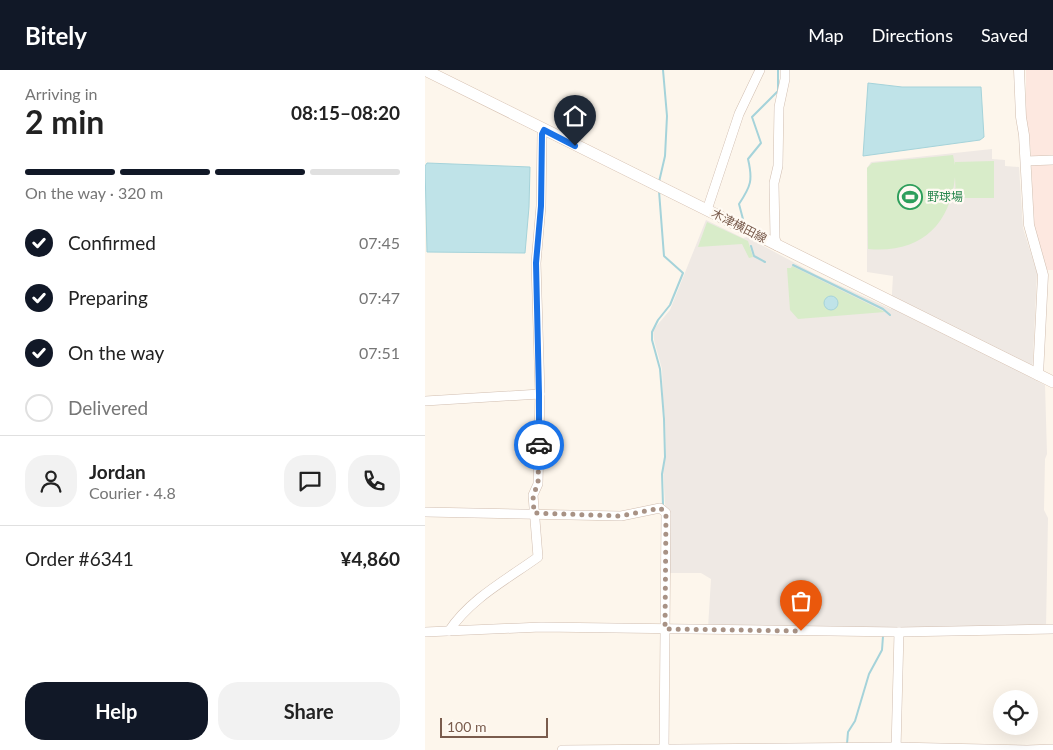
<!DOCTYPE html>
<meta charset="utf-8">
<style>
body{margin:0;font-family:Lato,"Noto Sans JP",sans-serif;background:#f2f2f2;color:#222;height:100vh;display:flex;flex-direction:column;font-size:19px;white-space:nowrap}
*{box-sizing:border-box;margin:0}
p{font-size:16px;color:#767676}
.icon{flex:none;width:28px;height:28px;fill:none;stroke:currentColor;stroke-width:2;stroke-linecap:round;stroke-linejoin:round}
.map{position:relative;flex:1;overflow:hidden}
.drawer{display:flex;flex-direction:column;background:#fff;width:425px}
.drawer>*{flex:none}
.tools{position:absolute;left:568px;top:620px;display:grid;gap:10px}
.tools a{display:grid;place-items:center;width:45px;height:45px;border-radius:50%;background:#fff;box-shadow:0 5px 20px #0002;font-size:25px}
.scale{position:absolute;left:15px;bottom:12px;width:108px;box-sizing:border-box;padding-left:5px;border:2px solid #7a5c4d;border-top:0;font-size:14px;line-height:18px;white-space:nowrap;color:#7a5c4d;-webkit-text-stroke:4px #fffaf3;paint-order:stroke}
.pin{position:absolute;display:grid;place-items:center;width:42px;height:42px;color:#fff;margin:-51px -21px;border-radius:50% 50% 50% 0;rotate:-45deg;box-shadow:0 0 5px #0007}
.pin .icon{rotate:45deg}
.courier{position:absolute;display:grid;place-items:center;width:50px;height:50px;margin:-25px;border:4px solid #1a73e8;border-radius:50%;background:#fff;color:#222;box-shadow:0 1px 6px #0007}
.head em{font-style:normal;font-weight:700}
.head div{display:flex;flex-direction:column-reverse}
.head{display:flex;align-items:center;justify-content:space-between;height:85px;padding:0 25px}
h1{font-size:32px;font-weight:700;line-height:38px}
.bar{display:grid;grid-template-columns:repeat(4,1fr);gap:8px 5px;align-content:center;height:60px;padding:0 25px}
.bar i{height:6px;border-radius:4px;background:#e0e0e0}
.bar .current{background:#111827}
.bar p{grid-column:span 4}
.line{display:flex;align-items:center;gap:12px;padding:0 25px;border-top:1px solid #e0e0e0}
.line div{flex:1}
.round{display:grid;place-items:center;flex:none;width:52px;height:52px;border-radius:20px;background:#f2f2f2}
ol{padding:0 25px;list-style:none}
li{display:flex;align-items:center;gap:15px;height:55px}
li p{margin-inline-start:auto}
li .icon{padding:5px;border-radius:50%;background:#111827;color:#fff;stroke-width:4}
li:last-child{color:#767676}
li i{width:28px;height:28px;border:2px solid #e0e0e0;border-radius:50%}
.button{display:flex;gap:10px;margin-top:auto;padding:10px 25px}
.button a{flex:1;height:58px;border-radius:20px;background:#111827;color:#fff;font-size:20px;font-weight:700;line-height:58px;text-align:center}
.button a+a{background:#f2f2f2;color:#222}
header{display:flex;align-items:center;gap:30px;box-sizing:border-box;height:70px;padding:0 25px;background:#111827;color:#fff}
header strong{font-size:24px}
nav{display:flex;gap:28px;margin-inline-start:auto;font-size:18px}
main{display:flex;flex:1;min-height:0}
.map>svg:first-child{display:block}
.commercial{fill:#fde8e0}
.industrial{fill:#efe9e4}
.green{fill:#d8ecc9}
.water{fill:#bfe3e8;stroke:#a5d3da}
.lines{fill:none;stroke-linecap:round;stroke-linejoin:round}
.stream{stroke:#a5d3da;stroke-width:2}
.minor-casing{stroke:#d1beb0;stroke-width:10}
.tertiary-casing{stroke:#d1beb0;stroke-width:11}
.secondary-casing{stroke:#d6c0b0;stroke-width:12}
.minor{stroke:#fff;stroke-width:9}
.tertiary{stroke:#fff;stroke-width:10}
.secondary{stroke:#fff;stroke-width:11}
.done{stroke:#a89285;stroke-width:5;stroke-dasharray:0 9}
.route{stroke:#1a73e8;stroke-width:6}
.labels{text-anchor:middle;stroke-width:4.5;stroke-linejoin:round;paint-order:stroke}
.leisure-label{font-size:12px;fill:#27864d;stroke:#fffaf3;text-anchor:start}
.street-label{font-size:12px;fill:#7a5c4d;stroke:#fffaf3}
</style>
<header>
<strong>Bitely</strong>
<nav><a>Map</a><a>Directions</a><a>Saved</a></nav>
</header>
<main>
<section class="drawer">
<div class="head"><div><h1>2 min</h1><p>Arriving in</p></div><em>08:15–08:20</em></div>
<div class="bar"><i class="current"></i><i class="current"></i><i class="current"></i><i></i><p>On the way · 320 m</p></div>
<ol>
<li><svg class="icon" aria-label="check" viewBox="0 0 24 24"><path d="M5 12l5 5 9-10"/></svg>Confirmed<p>07:45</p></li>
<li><svg class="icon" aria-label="check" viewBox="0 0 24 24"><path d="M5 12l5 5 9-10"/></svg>Preparing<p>07:47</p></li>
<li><svg class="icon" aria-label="check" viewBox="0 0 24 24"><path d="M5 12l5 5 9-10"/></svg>On the way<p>07:51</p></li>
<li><i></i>Delivered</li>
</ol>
<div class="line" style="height:90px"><a class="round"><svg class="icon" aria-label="person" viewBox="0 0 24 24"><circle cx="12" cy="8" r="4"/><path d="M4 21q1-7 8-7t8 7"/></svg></a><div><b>Jordan</b><p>Courier · 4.8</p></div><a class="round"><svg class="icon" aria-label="chat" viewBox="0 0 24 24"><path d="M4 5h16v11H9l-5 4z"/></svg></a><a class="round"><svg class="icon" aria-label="phone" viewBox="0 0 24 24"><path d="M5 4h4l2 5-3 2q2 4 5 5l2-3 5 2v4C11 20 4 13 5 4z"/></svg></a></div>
<div class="line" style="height:65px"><div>Order #6341</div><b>¥4,860</b></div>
<div class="button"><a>Help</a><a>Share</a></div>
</section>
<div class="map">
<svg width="628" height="680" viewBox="0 0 628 680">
<rect width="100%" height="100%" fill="#fdf6ec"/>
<!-- commercial -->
<path class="commercial" d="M601,0H628V200H622L608,151L606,81L601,52Z"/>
<!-- industrial -->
<path class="industrial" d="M567,79V89L580,90V96L594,97L598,158L612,203L607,308L620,315L622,384L620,389L619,440L623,448L621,558L538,559L283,558L286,509L276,503H244L238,400L241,385L240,346L238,335L237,299L229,270L228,260L245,240L281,150L318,168L322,167L392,205L466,239L468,206L442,202V98L446,92Z"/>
<!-- green -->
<g class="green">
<path d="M528,85L530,95V92L569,91V128H531L530,107C525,157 493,184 443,179L442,98L447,93Z"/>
<path d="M282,152L323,171L328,187L324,188L317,174L273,177Z"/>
<path d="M367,196L460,242L373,249L365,240L362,198H366Z"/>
</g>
<!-- water -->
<g class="water">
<path d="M443,13L477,17H556L559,67L555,70L438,86Z"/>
<path d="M2,93L105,97L104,137L100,183L2,182L0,96Z"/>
<circle cx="406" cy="233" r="7"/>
</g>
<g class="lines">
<!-- stream -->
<g class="stream">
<path d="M234,112L240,86L242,46L238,0"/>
<path d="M234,121L239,186L258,203L245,235L233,250L227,262V270L235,299L239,349L240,387L237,404L238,435"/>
<path d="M319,153L314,134C326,116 328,110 323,89L336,73L327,47L353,21V0"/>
<path d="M326,176L329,186L340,192"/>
<path d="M368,195L458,239L465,245"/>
<path d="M422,674L423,662L430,651L444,604L457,580L458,566"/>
</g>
<defs>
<g id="minor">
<path d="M601,91L628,90"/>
<path d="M282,140L314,44L335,0"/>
<path d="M352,176L350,168L349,113L353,96L354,37L360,9V0"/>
<path d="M0,331L115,324"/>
<path d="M0,442L196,446L235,438L241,443L239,680"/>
<path d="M24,561C45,529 81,510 113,487L108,425L113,414L115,324L111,193L116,136L117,64L119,60"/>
<path d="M0,562L116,557L474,562L628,559"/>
<path d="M137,680L471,677L602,680L628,679"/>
<path d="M471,680L474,562"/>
</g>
<path id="tertiary" d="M594,0L596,47L599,65L604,155L618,205L613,305"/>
<path id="secondary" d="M0,0L628,312"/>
</defs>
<!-- minor casing -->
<use href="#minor" class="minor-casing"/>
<!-- tertiary casing -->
<use href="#tertiary" class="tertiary-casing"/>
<!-- secondary casing -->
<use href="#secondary" class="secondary-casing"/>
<!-- minor -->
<use href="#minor" class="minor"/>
<!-- tertiary -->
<use href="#tertiary" class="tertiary"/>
<!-- secondary -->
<use href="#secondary" class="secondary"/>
</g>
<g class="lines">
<!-- done -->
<path class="done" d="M114,375L113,414L108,425L109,443L196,446L235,438L241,443L240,559L376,561"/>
<!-- route -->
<path class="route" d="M114,375V324L111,193L116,136L117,64L119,60L150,76"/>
</g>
<!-- icons -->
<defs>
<symbol id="stadium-ring" viewBox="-11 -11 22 22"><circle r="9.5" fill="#fffaf3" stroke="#2e9e5b" stroke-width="1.5"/><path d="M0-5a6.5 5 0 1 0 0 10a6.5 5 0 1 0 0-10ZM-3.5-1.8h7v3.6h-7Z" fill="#2e9e5b"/></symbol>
</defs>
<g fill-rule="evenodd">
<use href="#stadium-ring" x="471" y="113" width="28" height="28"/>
</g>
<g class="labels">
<!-- leisure labels -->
<g class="leisure-label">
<text x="502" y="131">野球場</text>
</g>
<!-- street labels -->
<g class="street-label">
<text transform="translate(314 156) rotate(27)" y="4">木津横田線</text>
</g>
</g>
</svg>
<div class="tools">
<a><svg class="icon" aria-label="locate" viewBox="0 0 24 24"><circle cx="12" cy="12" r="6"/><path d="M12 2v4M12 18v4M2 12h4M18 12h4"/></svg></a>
</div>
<div class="scale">100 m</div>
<div class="pin" style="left:376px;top:561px;background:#ea580c"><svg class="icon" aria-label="bag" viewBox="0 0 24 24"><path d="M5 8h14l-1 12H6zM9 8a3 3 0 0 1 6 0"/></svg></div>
<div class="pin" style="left:150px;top:76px;background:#1f2937"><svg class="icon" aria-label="home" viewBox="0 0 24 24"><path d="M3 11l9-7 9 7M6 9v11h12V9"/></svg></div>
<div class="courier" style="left:114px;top:375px"><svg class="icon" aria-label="car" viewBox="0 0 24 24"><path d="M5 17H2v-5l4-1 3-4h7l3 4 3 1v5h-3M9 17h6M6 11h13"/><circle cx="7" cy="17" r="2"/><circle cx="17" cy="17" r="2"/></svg></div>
</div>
</main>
